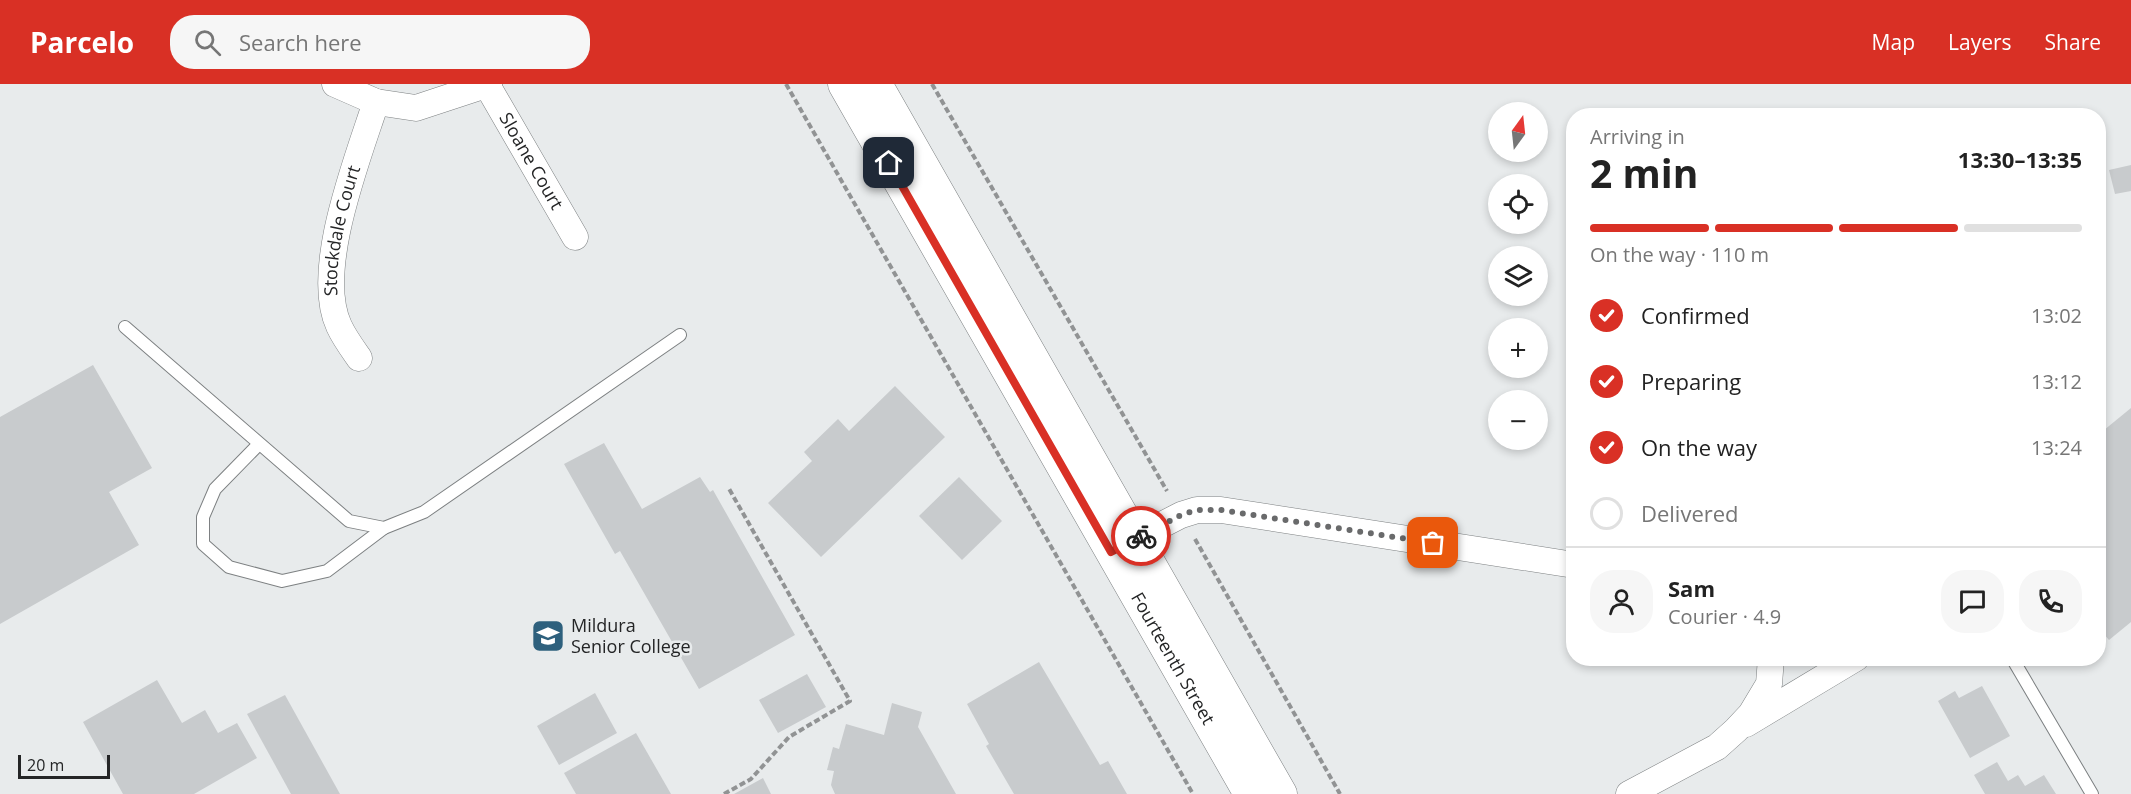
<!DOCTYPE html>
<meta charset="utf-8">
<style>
body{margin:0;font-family:"Open Sans",sans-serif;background:#f6f6f6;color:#222;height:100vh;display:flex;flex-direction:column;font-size:22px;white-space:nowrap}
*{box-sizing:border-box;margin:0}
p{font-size:20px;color:#767676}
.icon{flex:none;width:33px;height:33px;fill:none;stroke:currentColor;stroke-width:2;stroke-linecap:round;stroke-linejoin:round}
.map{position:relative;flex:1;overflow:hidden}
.panel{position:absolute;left:1566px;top:24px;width:540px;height:558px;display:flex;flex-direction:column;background:#fff;border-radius:24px;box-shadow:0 3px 9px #0003}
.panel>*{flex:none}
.needle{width:39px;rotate:15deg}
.buttons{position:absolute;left:1488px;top:18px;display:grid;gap:12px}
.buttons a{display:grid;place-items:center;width:60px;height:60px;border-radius:50%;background:#fff;box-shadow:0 3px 9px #0003;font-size:30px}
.scale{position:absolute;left:18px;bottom:15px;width:92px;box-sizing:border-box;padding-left:6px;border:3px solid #242526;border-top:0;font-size:16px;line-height:21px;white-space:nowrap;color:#242526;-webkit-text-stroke:4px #e8ebec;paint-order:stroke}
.pin{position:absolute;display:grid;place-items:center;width:51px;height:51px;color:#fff;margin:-26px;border-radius:12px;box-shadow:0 3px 9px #0006}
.courier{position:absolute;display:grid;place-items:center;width:60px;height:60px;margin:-30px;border:4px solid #d93025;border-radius:50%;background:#fff;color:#222;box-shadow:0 2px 8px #0007}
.overview em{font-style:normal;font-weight:700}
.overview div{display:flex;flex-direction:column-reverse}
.overview{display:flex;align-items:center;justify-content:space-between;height:102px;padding:0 24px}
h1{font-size:39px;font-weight:700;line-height:45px}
.bar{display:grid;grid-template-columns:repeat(4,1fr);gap:9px 6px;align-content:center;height:72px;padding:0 24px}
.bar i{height:8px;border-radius:4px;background:#e0e0e0}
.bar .selected{background:#d93025}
.bar p{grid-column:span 4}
.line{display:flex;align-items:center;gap:15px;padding:0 24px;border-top:2px solid #e0e0e0}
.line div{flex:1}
.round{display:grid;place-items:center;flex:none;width:63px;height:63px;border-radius:24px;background:#f6f6f6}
ol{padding:0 24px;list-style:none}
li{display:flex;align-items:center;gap:18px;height:66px}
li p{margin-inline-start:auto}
li .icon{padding:6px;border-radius:50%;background:#d93025;color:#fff;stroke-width:4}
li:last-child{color:#767676}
li i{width:33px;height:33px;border:3px solid #e0e0e0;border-radius:50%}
header{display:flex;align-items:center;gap:36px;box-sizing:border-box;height:84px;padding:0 30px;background:#d93025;color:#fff}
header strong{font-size:28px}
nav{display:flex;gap:33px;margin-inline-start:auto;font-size:21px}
.search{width:420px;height:54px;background:#f6f6f6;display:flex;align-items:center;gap:15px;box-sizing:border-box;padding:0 21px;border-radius:24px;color:#767676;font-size:22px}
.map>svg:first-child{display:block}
.building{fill:#c8cbcd}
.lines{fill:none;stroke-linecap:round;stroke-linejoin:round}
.service-casing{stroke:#7d8082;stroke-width:14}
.minor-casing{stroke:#7d8082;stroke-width:27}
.tertiary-casing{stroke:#7d8082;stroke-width:33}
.path{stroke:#919394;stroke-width:4;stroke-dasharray:6 3;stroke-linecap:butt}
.service{stroke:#fff;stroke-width:12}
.minor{stroke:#fff;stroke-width:26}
.tertiary{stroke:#fff;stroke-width:32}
.done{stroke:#696a6b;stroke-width:6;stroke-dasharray:0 10.8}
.route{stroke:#d93025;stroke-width:8}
.labels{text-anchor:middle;stroke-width:5;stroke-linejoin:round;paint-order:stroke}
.street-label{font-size:18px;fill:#242526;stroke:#e8ebec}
.poi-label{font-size:18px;fill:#242526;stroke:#e8ebec;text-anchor:start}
</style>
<header>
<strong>Parcelo</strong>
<div class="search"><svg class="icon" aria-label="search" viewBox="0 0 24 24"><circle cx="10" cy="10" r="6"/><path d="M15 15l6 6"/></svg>Search here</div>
<nav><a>Map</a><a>Layers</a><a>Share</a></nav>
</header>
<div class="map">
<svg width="2131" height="710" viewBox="0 0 2131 710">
<rect width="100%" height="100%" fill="#e8ebec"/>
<!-- building -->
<g class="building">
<path d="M2131,81V107L2115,110L2109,86Z"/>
<path d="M1572,207H1574V233L1568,232Z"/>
<path d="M93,281L152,384L109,408L139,461L0,540V333Z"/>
<path d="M895,302L945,353L821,473L768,419L812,377L804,368L838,335L849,347Z"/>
<path d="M2131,324V538L2109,556L2098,543V351Z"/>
<path d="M604,359L642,425L700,393L710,408L713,406L795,551L699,605L620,467L615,470L564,380Z"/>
<path d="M959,393L1002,437L962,476L919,432Z"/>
<path d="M1039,578L1100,681L1108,677L1127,710H1014L986,662L989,660L967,620Z"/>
<path d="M807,590L826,623L778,649L759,616Z"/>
<path d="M157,596L182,639L205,626L218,649L237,639L257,674L194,710H123L83,638Z"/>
<path d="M1982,602L2010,652L1970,674L1938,617L1955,607L1959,614Z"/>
<path d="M595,609L617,649L559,681L537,642Z"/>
<path d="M285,611L340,710H291L247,630Z"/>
<path d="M892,619L922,628L918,643L956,710H835L831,701L834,687L827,686L833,663L839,665L846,640L884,651Z"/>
<path d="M636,649L671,710H576L564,689Z"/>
<path d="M1997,678L2008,697L2018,691L2025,702L2044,691L2056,710H1985L1974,691Z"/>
<path d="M763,694L771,710H734Z"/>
</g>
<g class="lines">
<defs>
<g id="service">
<path d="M125,243L349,437L384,444L424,428L680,251"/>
<path d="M259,360L215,405L203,433V460L229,483L282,497L327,487L384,444"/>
<path d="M2012,574L2092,710"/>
</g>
<g id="minor">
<path d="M335,0L376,18L416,24L489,0"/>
<path id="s1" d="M487,1L575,153"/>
<path id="s2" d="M359,274C352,264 344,253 339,242C313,186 358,74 376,18"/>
<path d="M1119,463L1181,431L1197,426H1221L1574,481"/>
<path d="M1746,640L1856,574"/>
<path d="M1629,710L1717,663L1736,646L1751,630L1769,600L1771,574"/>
</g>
<g id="tertiary">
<path id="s3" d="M844,0L1250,710"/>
<path d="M876,0L1281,710"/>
</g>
</defs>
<!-- service casing -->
<use href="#service" class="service-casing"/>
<!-- minor casing -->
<use href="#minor" class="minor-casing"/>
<!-- tertiary casing -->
<use href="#tertiary" class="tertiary-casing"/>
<!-- path -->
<g class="path">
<path d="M786,0L1193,710"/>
<path d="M932,0L1167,407"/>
<path d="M1195,455L1340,710"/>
<path d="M724,710L751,695L789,653L850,617L728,403"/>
</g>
<!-- service -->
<use href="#service" class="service"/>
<!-- minor -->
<use href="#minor" class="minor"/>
<!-- tertiary -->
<use href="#tertiary" class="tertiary"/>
</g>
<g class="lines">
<!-- done -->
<path class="done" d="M1141,452L1181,431L1197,426H1221L1433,459"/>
<!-- route -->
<path class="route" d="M889,79L1111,468L1141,452"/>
</g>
<!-- icons -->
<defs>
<symbol id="school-square" viewBox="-11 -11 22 22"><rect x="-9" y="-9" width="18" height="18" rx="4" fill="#2e607d" stroke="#e8ebec"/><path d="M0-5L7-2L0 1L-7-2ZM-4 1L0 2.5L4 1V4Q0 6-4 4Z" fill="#fff"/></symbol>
</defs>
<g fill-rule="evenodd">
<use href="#school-square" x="529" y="533" width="38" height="38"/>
</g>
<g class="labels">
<!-- street labels -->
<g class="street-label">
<text dy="6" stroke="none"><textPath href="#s1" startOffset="88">Sloane Court</textPath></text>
<text dy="6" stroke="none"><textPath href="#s2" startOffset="135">Stockdale Court</textPath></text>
<text dy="6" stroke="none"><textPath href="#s3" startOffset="662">Fourteenth Street</textPath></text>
</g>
<!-- poi labels -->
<g class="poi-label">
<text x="571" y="548">Mildura<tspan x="571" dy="21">Senior College</tspan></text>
</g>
</g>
</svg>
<div class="buttons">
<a><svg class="needle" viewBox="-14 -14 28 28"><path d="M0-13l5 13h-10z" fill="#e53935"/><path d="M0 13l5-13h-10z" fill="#767676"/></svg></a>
<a><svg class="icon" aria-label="locate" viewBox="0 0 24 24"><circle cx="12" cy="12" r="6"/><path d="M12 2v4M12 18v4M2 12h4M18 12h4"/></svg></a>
<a><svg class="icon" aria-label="layers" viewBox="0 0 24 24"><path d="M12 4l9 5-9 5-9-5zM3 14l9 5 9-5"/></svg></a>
<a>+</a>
<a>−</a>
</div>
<div class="scale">20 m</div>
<div class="pin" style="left:1433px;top:459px;background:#ea580c"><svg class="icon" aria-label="bag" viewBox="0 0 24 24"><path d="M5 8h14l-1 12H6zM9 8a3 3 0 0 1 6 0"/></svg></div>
<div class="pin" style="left:889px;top:79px;background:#1f2937"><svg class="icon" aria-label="home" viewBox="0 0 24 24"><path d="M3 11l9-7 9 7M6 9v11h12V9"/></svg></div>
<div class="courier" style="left:1141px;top:452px"><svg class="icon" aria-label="bike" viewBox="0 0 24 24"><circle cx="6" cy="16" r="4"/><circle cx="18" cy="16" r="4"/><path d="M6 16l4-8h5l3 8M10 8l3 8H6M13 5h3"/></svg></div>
<section class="panel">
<div class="overview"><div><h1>2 min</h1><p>Arriving in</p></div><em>13:30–13:35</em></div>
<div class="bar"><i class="selected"></i><i class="selected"></i><i class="selected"></i><i></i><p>On the way · 110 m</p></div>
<ol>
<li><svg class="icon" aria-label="check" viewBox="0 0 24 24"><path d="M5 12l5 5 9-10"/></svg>Confirmed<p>13:02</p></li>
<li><svg class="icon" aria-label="check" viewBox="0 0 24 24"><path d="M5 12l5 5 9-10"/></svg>Preparing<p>13:12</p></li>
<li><svg class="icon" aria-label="check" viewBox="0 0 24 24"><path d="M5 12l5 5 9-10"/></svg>On the way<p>13:24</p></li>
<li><i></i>Delivered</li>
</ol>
<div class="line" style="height:108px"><a class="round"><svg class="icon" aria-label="person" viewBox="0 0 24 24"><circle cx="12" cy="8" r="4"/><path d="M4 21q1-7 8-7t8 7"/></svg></a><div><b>Sam</b><p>Courier · 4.9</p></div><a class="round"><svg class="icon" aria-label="chat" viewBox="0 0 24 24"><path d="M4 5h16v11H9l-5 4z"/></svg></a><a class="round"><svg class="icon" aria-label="phone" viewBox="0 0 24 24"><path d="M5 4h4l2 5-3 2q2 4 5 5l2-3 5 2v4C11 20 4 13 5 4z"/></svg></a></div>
</section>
</div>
